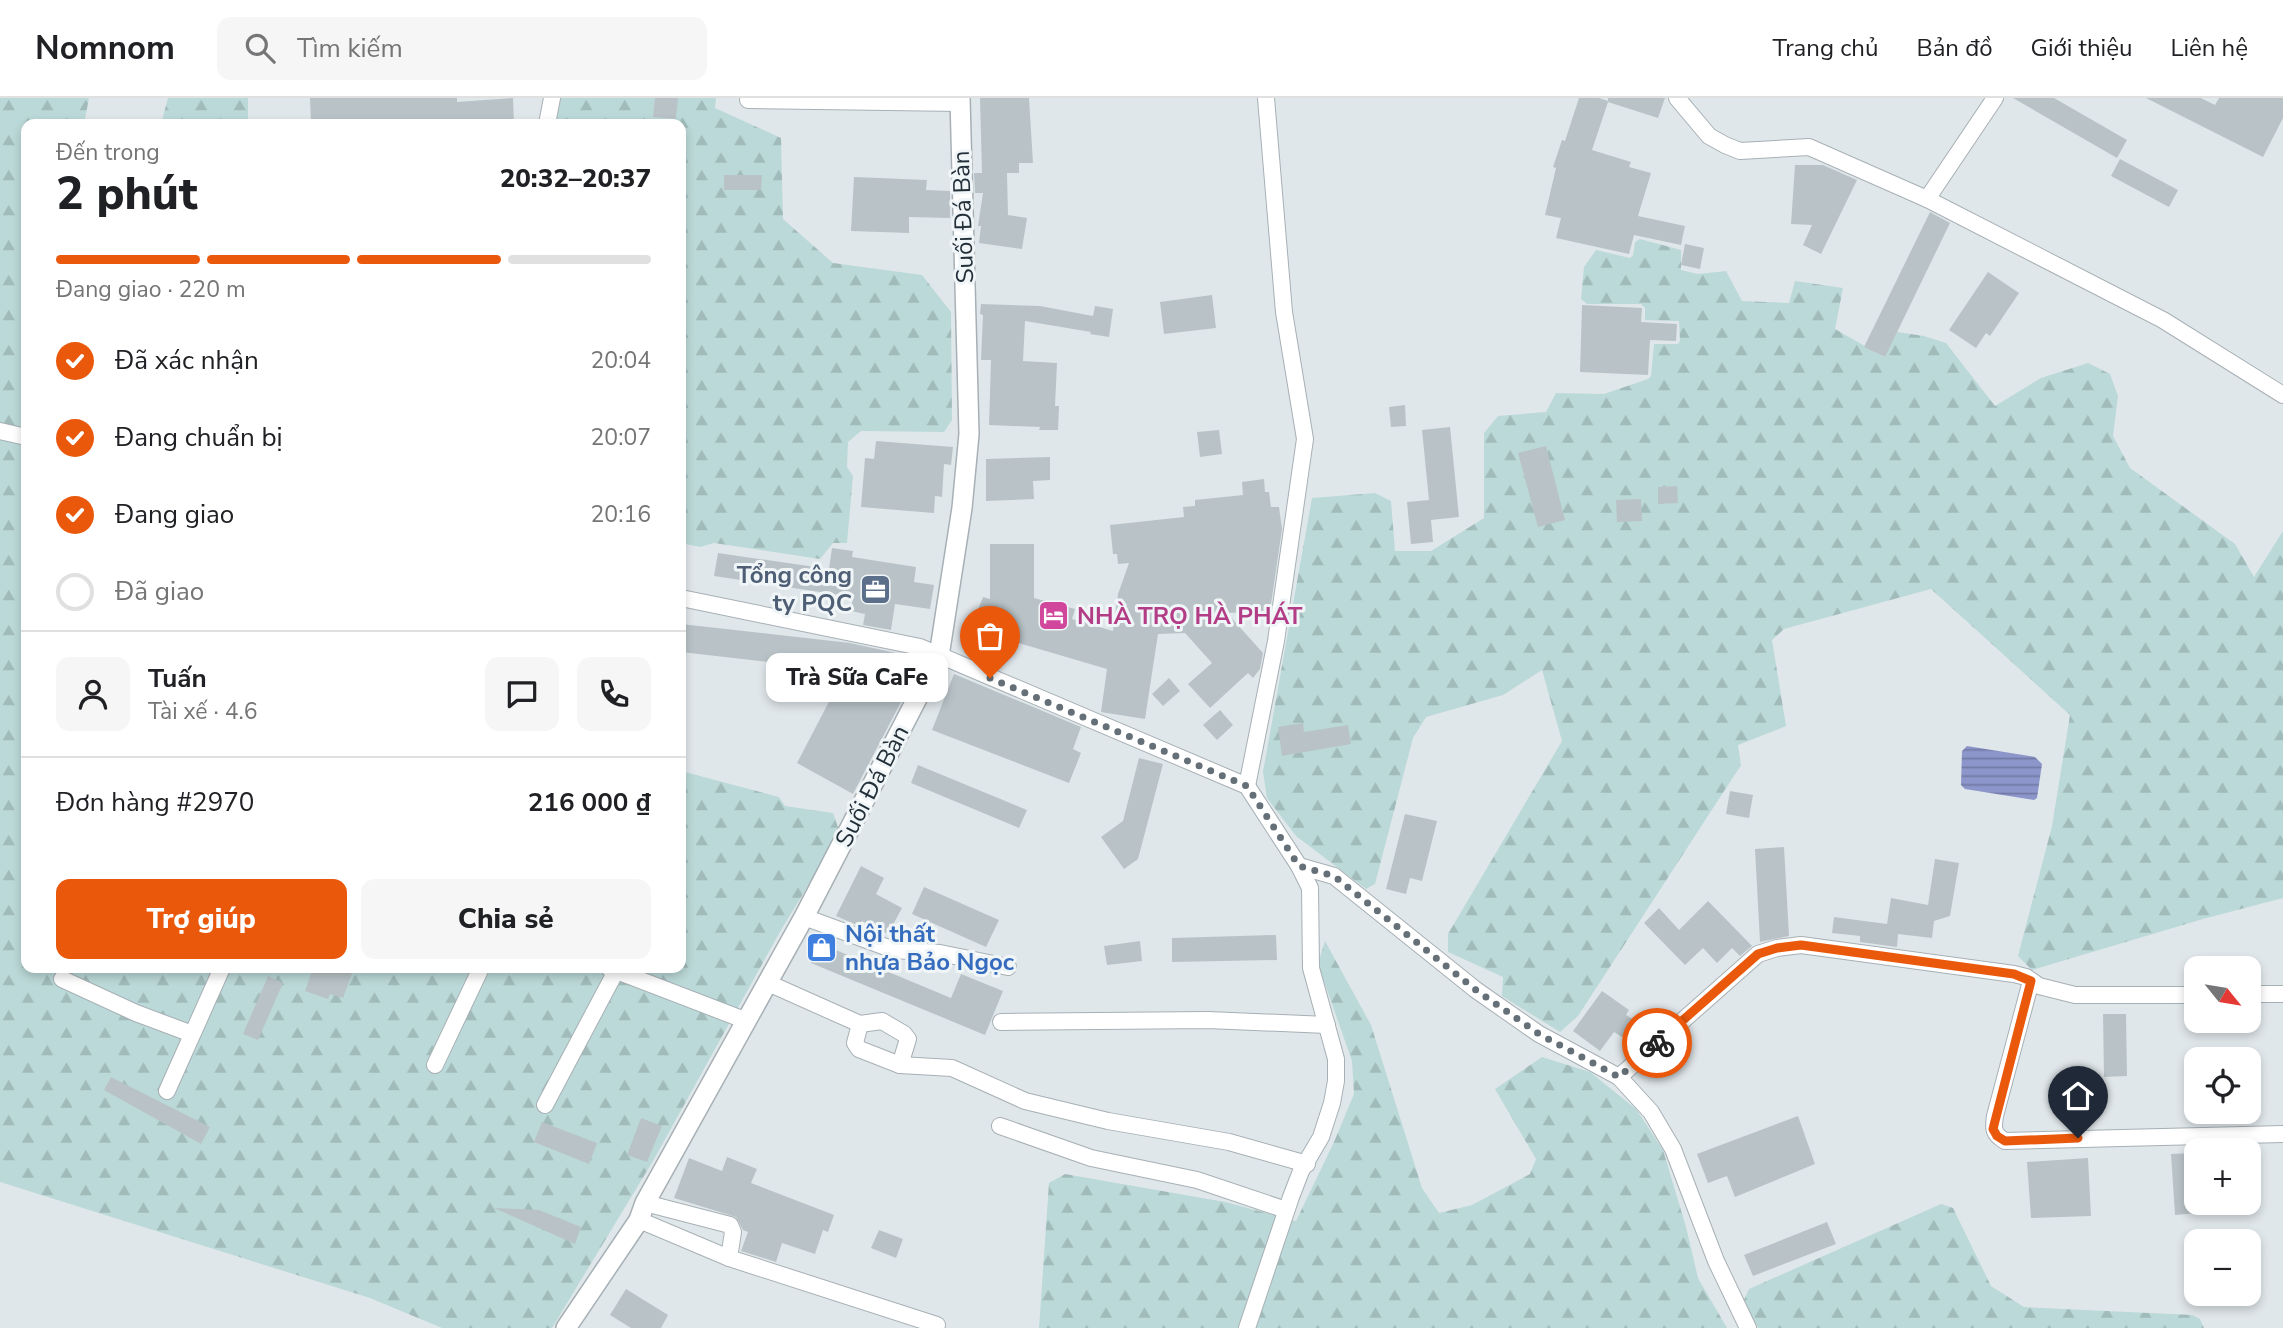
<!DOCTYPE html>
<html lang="vi">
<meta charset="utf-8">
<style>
body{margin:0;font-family:"Nunito Sans",sans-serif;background:#f6f6f6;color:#202124;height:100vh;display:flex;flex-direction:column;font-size:26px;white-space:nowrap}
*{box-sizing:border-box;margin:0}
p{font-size:23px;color:#757577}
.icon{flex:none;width:38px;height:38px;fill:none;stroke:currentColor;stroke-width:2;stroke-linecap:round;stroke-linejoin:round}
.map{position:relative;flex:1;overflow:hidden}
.panel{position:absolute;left:21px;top:21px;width:665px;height:854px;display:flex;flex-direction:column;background:#fff;border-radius:14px;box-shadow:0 4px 10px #0003}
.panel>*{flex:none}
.needle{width:46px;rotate:120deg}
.fabs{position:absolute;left:2184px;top:858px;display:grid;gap:14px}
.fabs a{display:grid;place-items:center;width:77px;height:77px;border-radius:14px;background:#fff;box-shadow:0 4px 10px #0003;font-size:35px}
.pin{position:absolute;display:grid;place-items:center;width:60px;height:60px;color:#fff;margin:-72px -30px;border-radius:50% 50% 50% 0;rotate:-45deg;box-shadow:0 0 7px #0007}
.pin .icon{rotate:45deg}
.courier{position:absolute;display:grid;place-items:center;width:70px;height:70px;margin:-35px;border:5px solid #ea580c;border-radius:50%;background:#fff;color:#222;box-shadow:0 2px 9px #0007}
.bubble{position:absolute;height:49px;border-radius:14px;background:#fff;box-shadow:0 4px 10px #0003;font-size:23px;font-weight:800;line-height:49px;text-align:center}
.summary em{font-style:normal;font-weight:800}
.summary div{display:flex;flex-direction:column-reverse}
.summary{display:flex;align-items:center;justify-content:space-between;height:119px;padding:0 35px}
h1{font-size:46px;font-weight:800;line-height:52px}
.bar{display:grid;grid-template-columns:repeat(4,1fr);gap:10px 7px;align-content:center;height:84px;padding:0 35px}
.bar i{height:9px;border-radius:5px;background:#e0e0e0}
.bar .on{background:#ea580c}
.bar p{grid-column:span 4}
.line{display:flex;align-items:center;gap:18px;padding:0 35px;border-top:2px solid #e0e0e0}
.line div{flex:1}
.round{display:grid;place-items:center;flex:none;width:74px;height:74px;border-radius:14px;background:#f6f6f6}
ol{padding:0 35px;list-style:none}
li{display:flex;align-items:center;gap:21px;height:77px}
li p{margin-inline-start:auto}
li .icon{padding:7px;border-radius:50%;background:#ea580c;color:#fff;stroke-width:4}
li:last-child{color:#757577}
li i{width:38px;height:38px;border:4px solid #e0e0e0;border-radius:50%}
.action{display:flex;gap:14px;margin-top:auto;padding:14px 35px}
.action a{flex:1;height:80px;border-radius:14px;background:#ea580c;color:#fff;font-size:28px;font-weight:800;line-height:80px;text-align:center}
.action a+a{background:#f6f6f6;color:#202124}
header{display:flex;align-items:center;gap:42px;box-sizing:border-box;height:98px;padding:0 35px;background:#fff;border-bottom:2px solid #e0e0e0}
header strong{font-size:33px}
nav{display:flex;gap:38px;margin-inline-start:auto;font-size:24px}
.search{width:490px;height:63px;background:#f6f6f6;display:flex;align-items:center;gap:18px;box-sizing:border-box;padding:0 24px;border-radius:14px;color:#757577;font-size:26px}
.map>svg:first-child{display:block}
.forest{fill:url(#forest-firs)}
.water{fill:url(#water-rules)}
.building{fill:#b9c3c7}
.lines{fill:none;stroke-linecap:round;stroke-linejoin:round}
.minor-casing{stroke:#a7b0b5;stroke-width:18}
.tertiary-casing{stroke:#a7b0b5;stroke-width:22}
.minor{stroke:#fff;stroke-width:16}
.tertiary{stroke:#fff;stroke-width:19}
.done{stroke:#646f77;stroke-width:7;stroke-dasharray:0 12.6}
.route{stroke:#ea580c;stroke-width:9}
.labels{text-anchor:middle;stroke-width:6;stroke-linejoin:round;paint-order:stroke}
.street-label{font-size:24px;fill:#222f39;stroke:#f0f5f7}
.service-label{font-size:24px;font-weight:bold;fill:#4e5e75;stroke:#f0f5f7;text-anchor:end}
.hotel-label{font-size:24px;font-weight:bold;fill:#b23c85;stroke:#f0f5f7;text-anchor:start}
.shop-label{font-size:24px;font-weight:bold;fill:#366cbe;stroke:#f0f5f7;text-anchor:start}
</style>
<header>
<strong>Nomnom</strong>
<div class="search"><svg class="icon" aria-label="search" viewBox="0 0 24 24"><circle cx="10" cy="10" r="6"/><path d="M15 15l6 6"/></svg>Tìm kiếm</div>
<nav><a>Trang chủ</a><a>Bản đồ</a><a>Giới thiệu</a><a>Liên hệ</a></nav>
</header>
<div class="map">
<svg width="2283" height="1230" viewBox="0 0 2283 1230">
<defs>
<pattern id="forest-firs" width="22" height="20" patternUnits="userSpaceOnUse" patternTransform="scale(1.75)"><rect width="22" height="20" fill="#bbd9d8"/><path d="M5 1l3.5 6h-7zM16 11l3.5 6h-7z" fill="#a0bbba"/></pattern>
<pattern id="water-rules" width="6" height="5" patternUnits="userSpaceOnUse" patternTransform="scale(1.75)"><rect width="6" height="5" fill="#8c96cb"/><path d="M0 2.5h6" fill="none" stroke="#727ba6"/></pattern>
</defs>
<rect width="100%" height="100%" fill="#e0e7ea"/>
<!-- forest -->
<g class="forest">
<path d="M0,0H89L84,26H26V870H681V673L779,699L785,708L833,715L840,735L781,832L653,1063L552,1230H442L370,1200L0,1084Z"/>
<path d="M168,0H248V26H161Z"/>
<path d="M558,0H716L715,10L781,40L783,121L833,165L922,177L951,214L952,322L944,334L861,333L848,344L847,369L853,378L847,445H833L820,461L714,445L700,449L681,445V26H553Z"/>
<path d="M1640,141L1681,152V172L1698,176L1726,173L1742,203L1789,205L1795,183L1843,190L1835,231L1884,259L1897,234L1924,238L1946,245L1995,308L2041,280L2088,265L2110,276L2118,298L2113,338L2130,370L2235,446L2254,479L2283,433V800L2203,821L2032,872L2018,858L2052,728L2070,617L1931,491L1784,531L1772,542L1786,628L1738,647L1741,667L1578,918L1560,934L1502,898L1503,879L1448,854V836L1562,643L1542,572L1503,597L1426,619L1413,640L1375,786L1366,791L1296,738L1267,700L1263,674L1312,400L1375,395L1391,403L1395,453H1431L1484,420V335L1498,318L1546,314L1556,295L1604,296L1648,281L1651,278L1654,246H1678L1680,243L1679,223L1645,222V210L1641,206H1587L1581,201L1584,169L1596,152L1630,160L1633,157L1635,144Z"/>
<path d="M1325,843L1371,927L1422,1090L1439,1115L1472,1107L1530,1076L1536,1061L1495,991L1542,959L1590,974L1636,1011L1663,1052L1686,1129L1698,1180L1727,1230H1039L1049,1085L1065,1076L1225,1104L1296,1123L1334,1044L1354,996L1352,963L1318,866Z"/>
<path d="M1941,1106L1953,1110L1991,1188L2024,1209L2192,1217L2200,1221L2204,1230H1758L1743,1204L1749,1191Z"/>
</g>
<!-- water -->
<path class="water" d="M1967,648L2035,659L2042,666L2037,700L2034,702L1965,691L1961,687L1962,653Z"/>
<!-- building -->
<g class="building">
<path d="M310,0H457V4L513,0L514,26H428V24L311,26Z"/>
<path d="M655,0H678L676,21L653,19Z"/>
<path d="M980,0H1029L1033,65H1019V75H1007L1008,117L1027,120L1022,151L979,145L981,128H978L983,95H975L974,75H982Z"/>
<path d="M1579,0H1599L1608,3V0H1665L1658,20L1608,4L1592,52L1631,64L1629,69L1651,75L1638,118L1685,128L1681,147L1634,137L1629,156L1556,140L1561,120L1545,117L1556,70L1553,69L1562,42L1565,43Z"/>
<path d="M2013,0H2054L2127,42L2117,60Z"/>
<path d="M2146,0H2201L2215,7L2219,0H2283V20L2263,59Z"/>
<path d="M2120,61L2178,92L2169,109L2111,78Z"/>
<path d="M1795,67H1823L1857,82L1821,156L1803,147L1812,127L1791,126Z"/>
<path d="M724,77H762L761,92H724Z"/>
<path d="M854,79L927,82L926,92L950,93V120L909,119V135L851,133Z"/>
<path d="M1930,114L1950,125L1885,259L1864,249Z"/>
<path d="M1685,146L1704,150L1700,171L1681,167Z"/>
<path d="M1988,174L2019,195L1990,238L1986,235L1976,250L1949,232Z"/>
<path d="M1212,197L1216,230L1164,236L1160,204Z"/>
<path d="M981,206L1040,208L1093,218L1095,208L1113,211L1109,239L1090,236L1091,234L1025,223L1023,263L1057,265L1055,308H1059L1058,332H1039L1040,329L989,327L991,262H981L983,217L980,216Z"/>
<path d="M1582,207L1642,210L1641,224L1677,226L1676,243L1650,242L1648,277L1580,274Z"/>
<path d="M1405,307L1406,328L1391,329L1389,309Z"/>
<path d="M1450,329L1459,419L1431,422L1433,444L1411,446L1407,404L1429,402L1422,332Z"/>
<path d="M1219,332L1222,356L1200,359L1197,334Z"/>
<path d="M876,343L953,349L951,367L944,366L942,399L935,398L934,415L861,409L865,360L874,361Z"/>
<path d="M1546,348L1565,422L1538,429L1518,355Z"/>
<path d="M1050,359V382L1033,383L1034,401L986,403V361Z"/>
<path d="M1264,381L1265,394H1269L1271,409H1279L1282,431L1270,513L1227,515L1263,555L1260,571L1253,580L1248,575L1210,610L1188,586L1212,565L1185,535L1158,536L1145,621L1101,614L1107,571L1002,540L1000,546L969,534L983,499L990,501V446H1034V500L1075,511L1072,521L1113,533L1118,496L1129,465L1118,466L1117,456H1113L1110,427L1184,419L1183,409L1195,408V402L1243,397L1242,384Z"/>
<path d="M1677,388L1678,405L1658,406V389Z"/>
<path d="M1641,401L1642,423L1617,424L1616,402Z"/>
<path d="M832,450L853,453L852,459L916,469L914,484L934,487L930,511L895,506L891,532L863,527L865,516L851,513L853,499L714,478L718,455L829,471Z"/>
<path d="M681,526L850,545L919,560L918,572L913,581L904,579L901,604L853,696L797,665L833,596L782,590L785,566L681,554Z"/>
<path d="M954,576L1081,629L1073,651L1081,655L1069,685L932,632Z"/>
<path d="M1169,580L1180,593L1163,608L1152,596Z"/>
<path d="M1220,612L1233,627L1217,642L1203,627Z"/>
<path d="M1303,625L1304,634L1348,627L1351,646L1282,658L1278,629Z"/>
<path d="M1139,660L1163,666L1138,761L1124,771L1101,739L1123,723Z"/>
<path d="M918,667L1027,712L1019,730L911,685Z"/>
<path d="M1730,693L1753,697L1749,720L1726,716Z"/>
<path d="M1405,716L1437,723L1422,783L1410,780L1406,796L1386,791Z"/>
<path d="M1784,749L1789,838L1760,844L1755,751Z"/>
<path d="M1935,761L1959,765L1950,818L1934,823L1932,840L1898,836L1897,849L1860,844V838L1832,835L1834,819L1887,826L1891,800L1928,807Z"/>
<path d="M861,768L884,780L876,796L902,810L888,836L862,823L859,828L836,818Z"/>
<path d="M924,789L999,822L986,849L912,816Z"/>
<path d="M1708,803L1752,848L1740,858L1732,850L1717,865L1703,850L1685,867L1644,825L1659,810L1679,832Z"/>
<path d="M1276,837L1277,862L1172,864V840Z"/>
<path d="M1140,843L1142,863L1107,867L1104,848Z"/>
<path d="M819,845L951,900L961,876L1003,893L985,937L811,865Z"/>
<path d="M313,870H354L343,900L330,896L328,901L305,893Z"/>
<path d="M268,878L283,885L258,942L243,936Z"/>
<path d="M1602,893L1629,912L1626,917L1634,922L1622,939L1614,934L1600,953L1573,933Z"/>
<path d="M2103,916H2126L2127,978L2104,979Z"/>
<path d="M111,979L210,1029L201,1046L104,992Z"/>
<path d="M1798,1018L1815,1066L1735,1099L1727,1078L1708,1085L1697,1056Z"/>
<path d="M641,1020L662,1028L647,1064L627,1057Z"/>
<path d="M542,1024L597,1045L589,1066L534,1044Z"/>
<path d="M2193,1055L2197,1115L2175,1117L2171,1056Z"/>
<path d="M727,1059L757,1071L751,1085L834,1117L828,1134L823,1132L815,1156L782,1145L776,1164L741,1153L748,1134L743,1132L736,1119L674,1100L689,1060L722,1073Z"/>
<path d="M2088,1060L2091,1118L2031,1120L2027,1064Z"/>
<path d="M494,1110L539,1112L581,1129L575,1146Z"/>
<path d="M1827,1124L1836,1146L1753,1178L1744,1157Z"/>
<path d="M879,1132L903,1141L896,1160L871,1150Z"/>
<path d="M626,1191L668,1217L661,1230H631L610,1217Z"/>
</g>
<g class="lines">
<defs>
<g id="minor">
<path d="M1677,0L1709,38L1725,47L1740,53L1809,49L1927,101L2163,222L2283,297"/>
<path d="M748,2L960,5"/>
<path d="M547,26L552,0"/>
<path d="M1927,101L1995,0"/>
<path d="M0,333L26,339"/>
<path d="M681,500L920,549L1247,688L1299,768L1334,778L1476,892L1539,936L1619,979L1651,1014L1673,1051L1716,1163L1748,1230"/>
<path d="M1247,688L1276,543L1305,341L1284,214L1266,0"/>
<path d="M804,819L894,852L940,855L1008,869"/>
<path d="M609,870L747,923"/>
<path d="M62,881L136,915L192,936"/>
<path d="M2031,883L1995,1018C1993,1031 1993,1036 2005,1043L2283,1036"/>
<path d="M768,885L860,926L882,923L904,936L908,941L900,967"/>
<path d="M2249,896H2283"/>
<path d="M1001,924L1208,922L1327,927"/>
<path d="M860,926L855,945L859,951L900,967L952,970L1025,1003L1108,1023L1229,1044L1307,1066"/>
<path d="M435,967L481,870"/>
<path d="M1619,979L1758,856L1777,850L1801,847L2014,876L2026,879L2039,888L2075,897H2196"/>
<path d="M167,993L222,870"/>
<path d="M545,1007L616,873"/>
<path d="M1000,1028L1091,1060L1197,1082L1286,1112"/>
<path d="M645,1105L730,1127L733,1134L729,1160"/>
<path d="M639,1122L729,1160L937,1227"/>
<path d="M1247,1230L1291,1099L1301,1073L1321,1039L1332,1005L1336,983V961L1311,870L1310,790L1299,768"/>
</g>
<path id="tertiary" d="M566,1230L639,1122L645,1105L804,819L939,558L962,410L969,336L960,0"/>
</defs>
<!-- minor casing -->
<use href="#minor" class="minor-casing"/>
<!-- tertiary casing -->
<use href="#tertiary" class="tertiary-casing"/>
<!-- minor -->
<use href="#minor" class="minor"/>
<!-- tertiary -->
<use href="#tertiary" class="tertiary"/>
</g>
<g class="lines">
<!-- done -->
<path class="done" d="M990,580L1247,688L1299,768L1334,778L1476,892L1539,936L1619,979L1657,945"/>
<!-- route -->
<path class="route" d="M1657,945L1758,856L1777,850L1801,847L2014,876L2031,883L1993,1031L1997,1038L2005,1043L2078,1040"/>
</g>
<!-- icons -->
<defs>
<symbol id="office-square" viewBox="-11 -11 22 22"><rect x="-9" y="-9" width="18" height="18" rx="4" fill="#5c6f8a" stroke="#f0f5f7"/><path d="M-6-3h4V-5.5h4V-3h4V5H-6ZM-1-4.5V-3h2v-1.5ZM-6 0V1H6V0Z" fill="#fff"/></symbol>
<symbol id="hotel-square" viewBox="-11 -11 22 22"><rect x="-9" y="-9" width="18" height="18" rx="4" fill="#d1479c" stroke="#f0f5f7"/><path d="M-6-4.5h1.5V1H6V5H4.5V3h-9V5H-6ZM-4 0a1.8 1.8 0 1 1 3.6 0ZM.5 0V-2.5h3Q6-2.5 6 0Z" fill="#fff"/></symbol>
<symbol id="shop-square" viewBox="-11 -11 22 22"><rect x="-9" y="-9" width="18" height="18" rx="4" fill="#3f7fe0" stroke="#f0f5f7"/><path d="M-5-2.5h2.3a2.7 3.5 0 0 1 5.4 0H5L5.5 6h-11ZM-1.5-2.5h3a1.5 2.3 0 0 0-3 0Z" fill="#fff"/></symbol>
</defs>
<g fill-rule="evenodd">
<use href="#office-square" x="858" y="474" width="35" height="35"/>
<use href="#hotel-square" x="1036" y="500" width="35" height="35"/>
<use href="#shop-square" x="804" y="832" width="35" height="35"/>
</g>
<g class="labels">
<!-- street labels -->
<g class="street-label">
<text transform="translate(963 119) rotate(-92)" y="8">Suối Đá Bàn</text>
<text transform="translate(872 688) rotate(-63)" y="8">Suối Đá Bàn</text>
</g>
<!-- service labels -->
<g class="service-label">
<text x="852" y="485">Tổng công<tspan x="852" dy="28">ty PQC</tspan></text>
</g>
<!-- hotel labels -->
<g class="hotel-label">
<text x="1077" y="526">NHÀ TRỌ HÀ PHÁT</text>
</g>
<!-- shop labels -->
<g class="shop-label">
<text x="845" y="844">Nội thất<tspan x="845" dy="28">nhựa Bảo Ngọc</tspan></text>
</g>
</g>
</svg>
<div class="fabs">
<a><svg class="needle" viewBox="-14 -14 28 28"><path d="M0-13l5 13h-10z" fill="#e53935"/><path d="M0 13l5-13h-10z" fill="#757577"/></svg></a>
<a><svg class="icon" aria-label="locate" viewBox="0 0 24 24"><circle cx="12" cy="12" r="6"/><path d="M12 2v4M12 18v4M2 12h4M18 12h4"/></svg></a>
<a>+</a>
<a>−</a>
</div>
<div class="pin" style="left:990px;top:580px;background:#ea580c"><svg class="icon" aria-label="bag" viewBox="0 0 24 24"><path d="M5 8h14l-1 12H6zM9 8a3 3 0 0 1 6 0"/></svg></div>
<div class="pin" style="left:2078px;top:1040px;background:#1f2937"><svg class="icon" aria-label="home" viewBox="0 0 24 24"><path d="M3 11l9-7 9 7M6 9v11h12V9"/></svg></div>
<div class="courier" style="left:1657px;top:945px"><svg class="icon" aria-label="bike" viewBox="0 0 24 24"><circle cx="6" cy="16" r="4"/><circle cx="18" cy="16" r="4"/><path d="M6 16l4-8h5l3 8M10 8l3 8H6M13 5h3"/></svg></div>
<div class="bubble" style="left:766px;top:555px;width:182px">Trà Sữa CaFe</div>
<section class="panel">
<div class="summary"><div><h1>2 phút</h1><p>Đến trong</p></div><em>20:32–20:37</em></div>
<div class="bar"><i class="on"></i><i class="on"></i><i class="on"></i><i></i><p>Đang giao · 220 m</p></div>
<ol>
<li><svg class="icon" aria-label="check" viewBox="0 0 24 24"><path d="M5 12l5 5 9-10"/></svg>Đã xác nhận<p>20:04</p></li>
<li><svg class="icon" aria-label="check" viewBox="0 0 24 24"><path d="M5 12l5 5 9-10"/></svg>Đang chuẩn bị<p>20:07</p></li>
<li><svg class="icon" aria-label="check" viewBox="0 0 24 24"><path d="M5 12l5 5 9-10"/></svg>Đang giao<p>20:16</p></li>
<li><i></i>Đã giao</li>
</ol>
<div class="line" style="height:126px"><a class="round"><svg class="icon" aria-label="person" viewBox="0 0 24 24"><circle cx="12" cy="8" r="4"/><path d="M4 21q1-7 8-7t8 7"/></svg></a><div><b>Tuấn</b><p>Tài xế · 4.6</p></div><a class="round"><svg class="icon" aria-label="chat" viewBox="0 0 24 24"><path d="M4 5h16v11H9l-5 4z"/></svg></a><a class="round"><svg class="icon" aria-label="phone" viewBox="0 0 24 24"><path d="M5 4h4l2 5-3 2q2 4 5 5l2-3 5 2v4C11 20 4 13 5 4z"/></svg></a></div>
<div class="line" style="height:91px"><div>Đơn hàng #2970</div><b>216 000 ₫</b></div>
<div class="action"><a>Trợ giúp</a><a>Chia sẻ</a></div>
</section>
</div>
